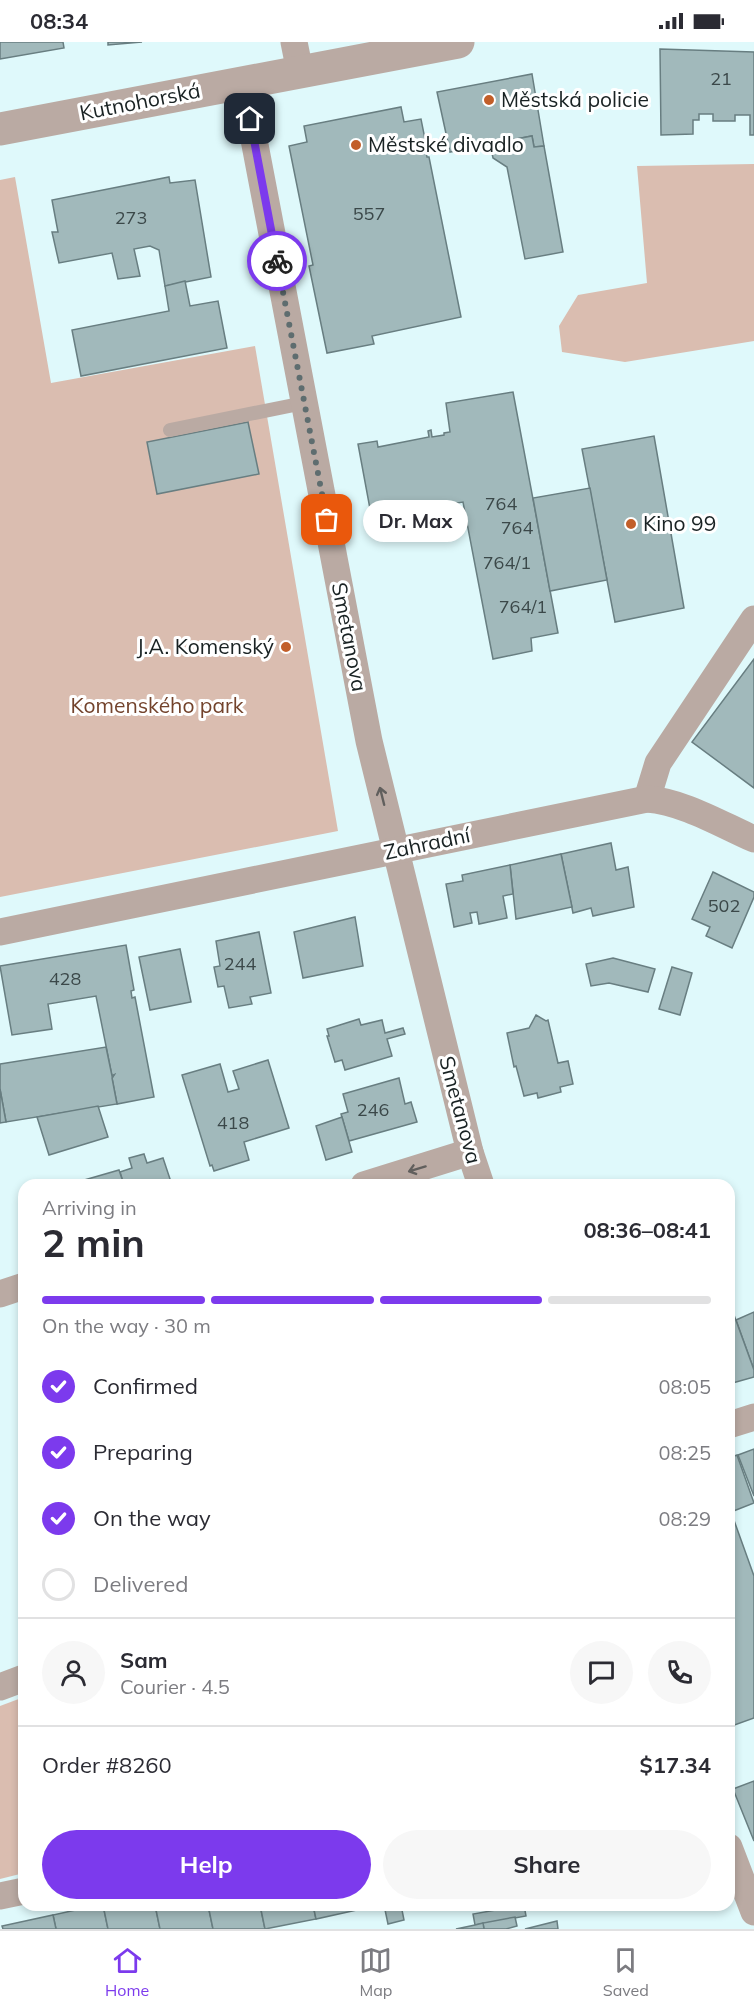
<!DOCTYPE html>
<meta charset="utf-8">
<style>
body{margin:0;font-family:Mulish,sans-serif;background:#f7f7f7;color:#2b2b33;height:100vh;display:flex;flex-direction:column;font-size:22px;white-space:nowrap}
*{box-sizing:border-box;margin:0}
p{font-size:20px;color:#7c7c81}
.icon{flex:none;width:33px;height:33px;fill:none;stroke:currentColor;stroke-width:2;stroke-linecap:round;stroke-linejoin:round}
.map{position:relative;flex:1;overflow:hidden}
.drawer{position:absolute;left:18px;top:1137px;width:717px;height:732px;display:flex;flex-direction:column;background:#fff;border-radius:18px;box-shadow:0 3px 9px #0003}
.drawer>*{flex:none}
.pin{position:absolute;display:grid;place-items:center;width:51px;height:51px;color:#fff;margin:-26px;border-radius:12px;box-shadow:0 3px 9px #0006}
.courier{position:absolute;display:grid;place-items:center;width:60px;height:60px;margin:-30px;border:4px solid #7c3aed;border-radius:50%;background:#fff;color:#222;box-shadow:0 2px 8px #0007}
.bubble{position:absolute;height:42px;border-radius:21px;background:#fff;box-shadow:0 3px 9px #0003;font-size:20px;font-weight:700;line-height:42px;text-align:center}
.head em{font-style:normal;font-weight:700}
.head div{display:flex;flex-direction:column-reverse}
.head{display:flex;align-items:center;justify-content:space-between;height:102px;padding:0 24px}
h1{font-size:39px;font-weight:700;line-height:45px}
.bar{display:grid;grid-template-columns:repeat(4,1fr);gap:9px 6px;align-content:center;height:72px;padding:0 24px}
.bar i{height:8px;border-radius:4px;background:#e1e1e2}
.bar .current{background:#7c3aed}
.bar p{grid-column:span 4}
.line{display:flex;align-items:center;gap:15px;padding:0 24px;border-top:2px solid #e1e1e2}
.line div{flex:1}
.round{display:grid;place-items:center;flex:none;width:63px;height:63px;border-radius:32px;background:#f7f7f7}
ol{padding:0 24px;list-style:none}
li{display:flex;align-items:center;gap:18px;height:66px}
li p{margin-inline-start:auto}
li .icon{padding:6px;border-radius:50%;background:#7c3aed;color:#fff;stroke-width:4}
li:last-child{color:#7c7c81}
li i{width:33px;height:33px;border:3px solid #e1e1e2;border-radius:50%}
.action{display:flex;gap:12px;margin-top:auto;padding:12px 24px}
.action a{flex:1;height:69px;border-radius:36px;background:#7c3aed;color:#fff;font-size:24px;font-weight:700;line-height:69px;text-align:center}
.action a+a{background:#f7f7f7;color:#2b2b33}
.status{display:flex;justify-content:space-between;align-items:center;height:42px;padding:0 30px;background:#fff;direction:ltr}
.status svg{height:16px;fill:currentColor}
.dock{display:flex;justify-content:space-around;align-items:center;height:84px;border-top:2px solid #e1e1e2;background:#fff;font-size:16px;color:#7c7c81}
.dock a{display:grid;justify-items:center;gap:3px}
.dock .current{color:#7c3aed}
.map>svg:first-child{display:block}
.green{fill:#dabdb0}
.building{fill:#a1b9bb;stroke:#687e81;stroke-width:1.5}
.lines{fill:none;stroke-linecap:round;stroke-linejoin:round}
.service{stroke:#baaaa3;stroke-width:14}
.minor{stroke:#baaaa3;stroke-width:27}
.tertiary{stroke:#baaaa3;stroke-width:33}
.oneway{stroke:#615f5d}
.done{stroke:#5e6d6f;stroke-width:6;stroke-dasharray:0 10.8}
.route{stroke:#7c3aed;stroke-width:8}
.poi-dot{fill:#c25e29;stroke:#fff;stroke-width:2}
.labels{text-anchor:middle;stroke-width:6;stroke-linejoin:round;paint-order:stroke}
.number-label{font-size:18px;fill:#3b4849}
.poi-label{font-size:21px;fill:#192223;stroke:#fff;text-anchor:start}
.street-label{font-size:21px;fill:#192223;stroke:#fff}
.park-label{font-size:21px;fill:#73432c;stroke:#fff}
</style>
<div class="status"><b>08:34</b><svg viewBox="0 0 49 12"><path d="M0 12V9h3v3zM5 12V6h3v6zM10 12V3h3v9zM15 12V0h3v12zM26 1h20v11H26zM47 4h2v5h-2z"/></svg></div>
<div class="map">
<svg width="754" height="1887" viewBox="0 0 754 1887">
<rect width="100%" height="100%" fill="#dff9fb"/>
<!-- green -->
<g class="green">
<path d="M754,122V299L625,320L562,310L559,284L578,253L647,241L637,124Z"/>
<path d="M15,135L51,341L255,304L338,789L0,855V138Z"/>
<path d="M24,1655V1831L0,1837V1664Z"/>
</g>
<!-- building -->
<g class="building">
<path d="M0,0H63L64,6L0,17Z"/>
<path d="M108,0H142L108,3Z"/>
<path d="M660,7L754,10V93H750V73H735V79H713V72H699V78H693V92L661,93Z"/>
<path d="M532,32L544,104L534,105L532,94L450,110L437,50Z"/>
<path d="M401,65L404,80L421,77L425,97L423,98L427,115H429L461,275L372,294L374,302L327,311L309,224L313,223L289,104L307,100L304,84Z"/>
<path d="M532,94L534,105L544,104L563,210L525,217L507,125L493,116L490,102Z"/>
<path d="M169,135L170,141L195,138L211,235L165,244L159,208L150,204L134,207L140,234L118,237L112,211L59,221L52,190H58L52,158Z"/>
<path d="M185,239L190,264L218,259L227,306L81,334L72,288L169,269L165,244Z"/>
<path d="M513,350L558,591L531,596L532,609L493,617L463,460L444,463L446,469H443L442,463L374,476L376,482L373,483L358,402L377,399L378,405L429,395L428,389L431,388L432,395L444,393V391L450,390L446,361Z"/>
<path d="M248,380L259,432L157,452L147,400Z"/>
<path d="M654,394L684,566L615,580L582,407Z"/>
<path d="M590,446L607,538L550,549L533,456Z"/>
<path d="M754,617V746L692,700Z"/>
<path d="M611,801L616,828L628,825L634,865L593,874L591,866L573,871L561,812Z"/>
<path d="M561,812L572,865L516,877L510,823Z"/>
<path d="M510,823L513,852L503,854L507,876L479,882L477,870L470,871L472,881L454,885L446,842L463,839L462,833Z"/>
<path d="M713,830L754,850V855L732,906L706,894L710,885L692,877Z"/>
<path d="M355,875L363,924L303,936L294,890Z"/>
<path d="M259,890L271,951L250,955L252,962L229,966L224,944L218,945L214,925L220,924L216,899Z"/>
<path d="M126,903L134,948L131,949L132,956L135,955L154,1055L117,1062L112,1036L114,1033L112,1034L96,954L48,962L52,987L12,993L0,924Z"/>
<path d="M180,907L191,960L150,968L139,915Z"/>
<path d="M613,916L655,927L648,950L609,941L591,944L586,922Z"/>
<path d="M672,925L692,931L680,973L659,967Z"/>
<path d="M536,973L546,979L548,978L558,1021L568,1019L573,1042L560,1045L561,1050L538,1056L537,1051L524,1054L516,1024L514,1025L507,991L529,986Z"/>
<path d="M359,977L361,983L382,978L385,991L403,986L405,992L387,997L392,1014L345,1028L342,1018L335,1020L327,994H329L327,987Z"/>
<path d="M106,1005L112,1034L114,1033L112,1036L117,1062L6,1080L0,1047V1022Z"/>
<path d="M268,1018L289,1086L244,1100L249,1118L214,1129L212,1123L210,1124L182,1033L220,1022L228,1050L239,1047L233,1029Z"/>
<path d="M399,1036L405,1062L411,1060L417,1080L349,1099L341,1072L348,1070L343,1052Z"/>
<path d="M0,1047L6,1080L0,1081Z"/>
<path d="M98,1064L108,1095L49,1113L37,1075Z"/>
<path d="M342,1075L352,1110L326,1118L316,1084Z"/>
<path d="M144,1112L147,1121L163,1116L172,1143H124L120,1130L132,1126L129,1116Z"/>
<path d="M119,1128L124,1143H67Z"/>
<path d="M754,1270V1328L736,1278Z"/>
<path d="M734,1273L754,1328V1335L729,1342V1275Z"/>
<path d="M754,1407V1454L738,1413Z"/>
<path d="M737,1413L754,1461L731,1470L754,1534V1676L729,1685V1416Z"/>
<path d="M754,1739V1799L733,1747Z"/>
<path d="M98,1863H103L108,1887H56L53,1873Z"/>
<path d="M103,1863H155L160,1887H108Z"/>
<path d="M155,1863H208L213,1887H160Z"/>
<path d="M208,1863H260L265,1887H213Z"/>
<path d="M260,1863H313L316,1877L265,1887Z"/>
<path d="M313,1863H365L366,1866L316,1877Z"/>
<path d="M384,1863H401L404,1878L388,1882Z"/>
<path d="M524,1863L526,1874L475,1883L473,1872Z"/>
<path d="M53,1873L56,1887H3L2,1884Z"/>
<path d="M515,1875L517,1884L506,1887H484L483,1881Z"/>
<path d="M557,1879L558,1887H525Z"/>
<path d="M483,1881L484,1887H456L475,1883Z"/>
</g>
<g class="lines">
<!-- service -->
<path class="service" d="M170,388L304,361"/>
<!-- minor -->
<g class="minor">
<path d="M294,0L300,30"/>
<path d="M243,40L369,699L470,1110L481,1143"/>
<path d="M647,757L658,721L754,577"/>
<path d="M0,890L647,757C684,760 720,782 754,797"/>
<path d="M364,1143L470,1110"/>
<path d="M0,1252L24,1244"/>
<path d="M729,1383L754,1375"/>
<path d="M0,1645L24,1636"/>
<path d="M729,1805L754,1870"/>
<path d="M0,1854L24,1849"/>
</g>
<!-- tertiary -->
<path class="tertiary" d="M0,87L458,0"/>
</g>
<!-- one-way arrows -->
<defs><path id="oneway-shaft" d="M-6 0H5M1.5-3L5.5 0L1.5 3" fill="none" stroke-width="1.6" stroke-linecap="round" stroke-linejoin="round" transform="scale(1.5)"/></defs>
<g class="oneway">
<use href="#oneway-shaft" transform="translate(382 754) rotate(-104)"/>
<use href="#oneway-shaft" transform="translate(417 1127) rotate(163)"/>
</g>
<g class="lines">
<!-- done -->
<path class="done" d="M277,219L327,478"/>
<!-- route -->
<path class="route" d="M250,77L277,219"/>
</g>
<!-- markers -->
<g class="poi-dot">
<circle cx="489" cy="58" r="6"/>
<circle cx="356" cy="103" r="6"/>
<circle cx="631" cy="482" r="6"/>
<circle cx="286" cy="605" r="6"/>
</g>
<g class="labels">
<!-- number labels -->
<g class="number-label">
<text x="721" y="43">21</text>
<text x="369" y="178">557</text>
<text x="131" y="182">273</text>
<text x="501" y="468">764</text>
<text x="517" y="492">764</text>
<text x="507" y="527">764/1</text>
<text x="523" y="571">764/1</text>
<text x="724" y="870">502</text>
<text x="240" y="928">244</text>
<text x="65" y="943">428</text>
<text x="373" y="1074">246</text>
<text x="233" y="1087">418</text>
</g>
<!-- poi labels -->
<g class="poi-label">
<text x="501" y="65">Městská policie</text>
<text x="368" y="110">Městské divadlo</text>
<text x="643" y="489">Kino 99</text>
<text x="274" y="612" text-anchor="end">J.A. Komenský</text>
</g>
<!-- street labels -->
<g class="street-label">
<text transform="translate(140 60) rotate(-11)" y="7">Kutnohorská</text>
<text transform="translate(349 595) rotate(79)" y="7">Smetanova</text>
<text transform="translate(427 802) rotate(-12)" y="7">Zahradní</text>
<text transform="translate(460 1068) rotate(75)" y="7">Smetanova</text>
</g>
<!-- park labels -->
<g class="park-label">
<text x="157" y="671">Komenského park</text>
</g>
</g>
</svg>
<div class="pin" style="left:327px;top:478px;background:#ea580c"><svg class="icon" aria-label="bag" viewBox="0 0 24 24"><path d="M5 8h14l-1 12H6zM9 8a3 3 0 0 1 6 0"/></svg></div>
<div class="pin" style="left:250px;top:77px;background:#1f2937"><svg class="icon" aria-label="home" viewBox="0 0 24 24"><path d="M3 11l9-7 9 7M6 9v11h12V9"/></svg></div>
<div class="courier" style="left:277px;top:219px"><svg class="icon" aria-label="bike" viewBox="0 0 24 24"><circle cx="6" cy="16" r="4"/><circle cx="18" cy="16" r="4"/><path d="M6 16l4-8h5l3 8M10 8l3 8H6M13 5h3"/></svg></div>
<div class="bubble" style="left:363px;top:458px;width:105px">Dr. Max</div>
<section class="drawer">
<div class="head"><div><h1>2 min</h1><p>Arriving in</p></div><em>08:36–08:41</em></div>
<div class="bar"><i class="current"></i><i class="current"></i><i class="current"></i><i></i><p>On the way · 30 m</p></div>
<ol>
<li><svg class="icon" aria-label="check" viewBox="0 0 24 24"><path d="M5 12l5 5 9-10"/></svg>Confirmed<p>08:05</p></li>
<li><svg class="icon" aria-label="check" viewBox="0 0 24 24"><path d="M5 12l5 5 9-10"/></svg>Preparing<p>08:25</p></li>
<li><svg class="icon" aria-label="check" viewBox="0 0 24 24"><path d="M5 12l5 5 9-10"/></svg>On the way<p>08:29</p></li>
<li><i></i>Delivered</li>
</ol>
<div class="line" style="height:108px"><a class="round"><svg class="icon" aria-label="person" viewBox="0 0 24 24"><circle cx="12" cy="8" r="4"/><path d="M4 21q1-7 8-7t8 7"/></svg></a><div><b>Sam</b><p>Courier · 4.5</p></div><a class="round"><svg class="icon" aria-label="chat" viewBox="0 0 24 24"><path d="M4 5h16v11H9l-5 4z"/></svg></a><a class="round"><svg class="icon" aria-label="phone" viewBox="0 0 24 24"><path d="M5 4h4l2 5-3 2q2 4 5 5l2-3 5 2v4C11 20 4 13 5 4z"/></svg></a></div>
<div class="line" style="height:78px"><div>Order #8260</div><b>$17.34</b></div>
<div class="action"><a>Help</a><a>Share</a></div>
</section>
</div>
<nav class="dock">
<a class="current"><svg class="icon" aria-label="home" viewBox="0 0 24 24"><path d="M3 11l9-7 9 7M6 9v11h12V9"/></svg>Home</a>
<a><svg class="icon" aria-label="map" viewBox="0 0 24 24"><path d="M3 6l6-2 6 2 6-2v14l-6 2-6-2-6 2zM9 4v14M15 6v14"/></svg>Map</a>
<a><svg class="icon" aria-label="saved" viewBox="0 0 24 24"><path d="M7 4h10v16l-5-4-5 4z"/></svg>Saved</a>
</nav>
